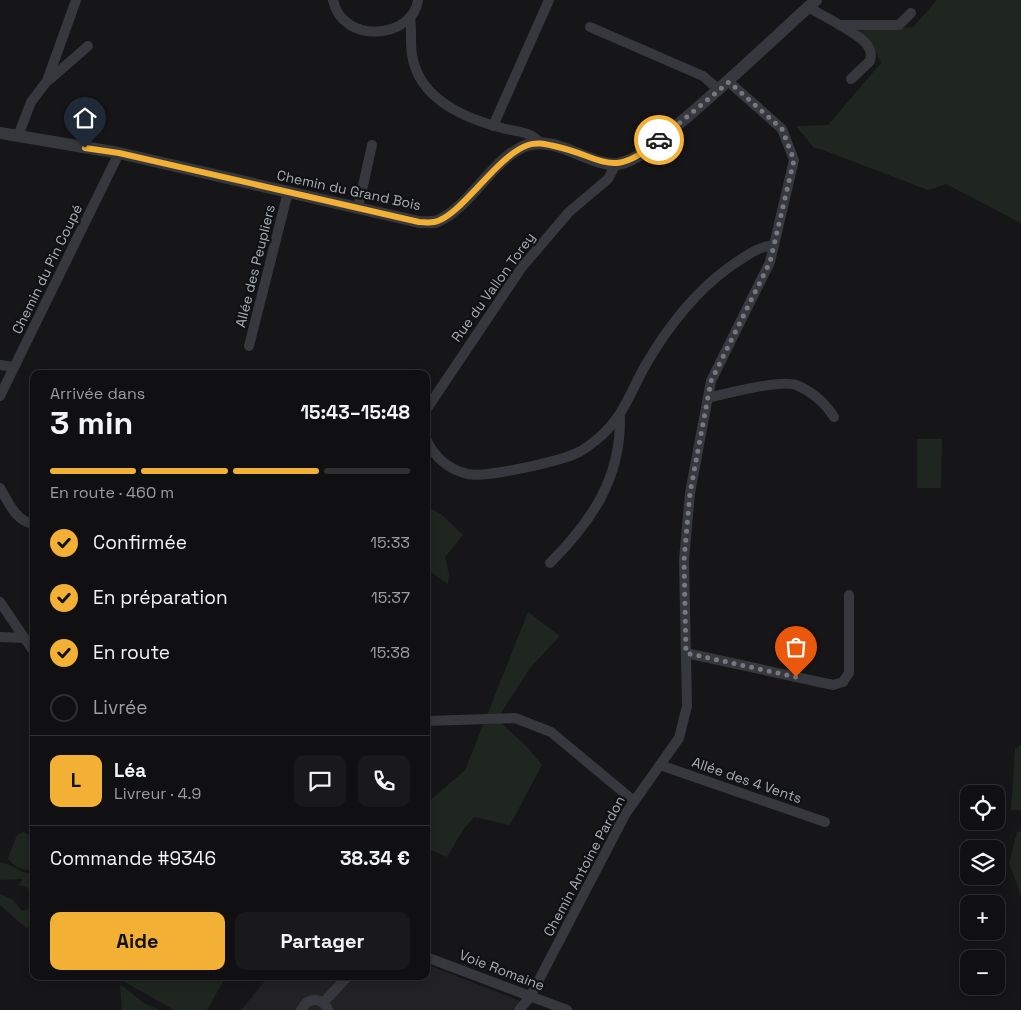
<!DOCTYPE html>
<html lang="fr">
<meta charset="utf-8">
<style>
body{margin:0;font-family:"Space Grotesk",sans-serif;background:#19191b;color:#f1f3f6;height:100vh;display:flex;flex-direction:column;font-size:19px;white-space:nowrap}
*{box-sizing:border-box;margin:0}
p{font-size:16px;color:#9c9d9f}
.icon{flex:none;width:28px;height:28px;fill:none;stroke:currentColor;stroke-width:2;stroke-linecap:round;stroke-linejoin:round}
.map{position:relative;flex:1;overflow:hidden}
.side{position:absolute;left:30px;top:370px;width:400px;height:610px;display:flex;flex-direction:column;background:#101012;border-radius:10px;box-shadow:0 2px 12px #0003,0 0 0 1px #303032}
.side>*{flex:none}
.fabs{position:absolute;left:960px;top:785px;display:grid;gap:10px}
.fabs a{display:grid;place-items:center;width:45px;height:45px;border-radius:10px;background:#101012;box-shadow:0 2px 12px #0003,0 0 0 1px #303032;font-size:25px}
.pin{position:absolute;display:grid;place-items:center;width:42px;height:42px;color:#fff;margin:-51px -21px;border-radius:50% 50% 50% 0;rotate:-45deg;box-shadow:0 0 5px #0007}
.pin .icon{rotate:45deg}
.courier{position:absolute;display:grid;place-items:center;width:50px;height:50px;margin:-25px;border:4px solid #f2b134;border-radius:50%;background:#fff;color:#222;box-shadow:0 1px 6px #0007}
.head em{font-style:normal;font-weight:800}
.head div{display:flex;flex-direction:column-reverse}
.head{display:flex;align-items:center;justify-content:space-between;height:85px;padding:0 20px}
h1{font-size:32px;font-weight:800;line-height:38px}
.bar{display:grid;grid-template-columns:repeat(4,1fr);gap:8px 5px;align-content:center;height:60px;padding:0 20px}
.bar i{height:6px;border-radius:4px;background:#303032}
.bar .current{background:#f2b134}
.bar p{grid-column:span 4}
.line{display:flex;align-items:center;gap:12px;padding:0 20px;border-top:1px solid #303032}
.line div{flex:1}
.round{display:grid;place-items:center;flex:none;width:52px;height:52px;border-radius:10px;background:#19191b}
ol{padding:0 20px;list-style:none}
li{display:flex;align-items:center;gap:15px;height:55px}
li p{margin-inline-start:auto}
li .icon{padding:5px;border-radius:50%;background:#f2b134;color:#111;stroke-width:4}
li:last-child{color:#9c9d9f}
li i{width:28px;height:28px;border:2px solid #303032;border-radius:50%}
.button{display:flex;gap:10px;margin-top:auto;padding:10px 20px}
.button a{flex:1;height:58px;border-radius:10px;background:#f2b134;color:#111;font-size:20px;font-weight:800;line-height:58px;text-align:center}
.button a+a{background:#19191b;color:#f1f3f6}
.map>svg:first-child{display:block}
.built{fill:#222225}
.green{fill:#1e261f}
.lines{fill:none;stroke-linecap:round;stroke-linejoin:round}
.minor{stroke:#37383d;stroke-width:10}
.tertiary{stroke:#37383d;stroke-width:12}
.done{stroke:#757880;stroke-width:5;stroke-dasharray:0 9}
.route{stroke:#f2b134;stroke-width:6}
.labels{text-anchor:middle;stroke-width:4.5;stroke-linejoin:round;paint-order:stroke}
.street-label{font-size:14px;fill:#a8adb8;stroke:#111113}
</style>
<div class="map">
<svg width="1021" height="1010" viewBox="0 0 1021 1010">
<rect width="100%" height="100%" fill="#161618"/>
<!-- built -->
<path class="built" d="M426,964L520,1001L512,1010H241L269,976H426Z"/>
<!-- green -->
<g class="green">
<path d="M937,0H1021V223L946,184L928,190L820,149L814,148L796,126L828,125L881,63L873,46L854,31L913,27Z"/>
<path d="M917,439H942L941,488H917Z"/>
<path d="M426,506L441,514L463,535L445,557L449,574L448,584L426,569Z"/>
<path d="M528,612L560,636L530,668L497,719L529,749L542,765L510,825L474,817L463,830L447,857L426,848V804L465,770Z"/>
<path d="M1021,744V810H1011L1015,749Z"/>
<path d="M1021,831V896L1009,863L1017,832Z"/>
<path d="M23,832L34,837V854L32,855L34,869C23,872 14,867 8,858L17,835Z"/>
<path d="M0,863C13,863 18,874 34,873V898L27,887L18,885L23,879L0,880Z"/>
<path d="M0,894L12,899L22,911L34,907V921L27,929L0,905Z"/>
<path d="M125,976H226L207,1010H174L123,981Z"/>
<path d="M120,984L144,1003L160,1010H122Z"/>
</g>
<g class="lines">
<!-- minor -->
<g class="minor">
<path d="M333,0C342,45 413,39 418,0"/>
<path d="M808,7L840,25H899L911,13"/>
<path d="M410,17C412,29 410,42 412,55C419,100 466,119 506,129C518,132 532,132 540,143"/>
<path d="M840,25C852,33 876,43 870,61L851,79"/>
<path d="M590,27L703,76L719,90"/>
<path d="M49,80L88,46"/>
<path d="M493,126L549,0"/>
<path d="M18,136L31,102L47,81L76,0"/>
<path d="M358,208L372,145"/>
<path d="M249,346L288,192"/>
<path d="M0,365L14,367"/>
<path d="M0,396L119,153"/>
<path d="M708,398C724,394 782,379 796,385C811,391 825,403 834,417"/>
<path d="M426,410L522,267L569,212L608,179L616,164"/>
<path d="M426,439C434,457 449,470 468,474C487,478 561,461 579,452C587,448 594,442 601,436C624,415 630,393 645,366C667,328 694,292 731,266C745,257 756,247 774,245"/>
<path d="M0,488C8,501 17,524 34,523"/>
<path d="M550,563C592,521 621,478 620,417"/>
<path d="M0,602L34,652"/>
<path d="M0,637L24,638"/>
<path d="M686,653L833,685L843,682L849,673V595"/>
<path d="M426,721L515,718L551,732L634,801"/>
<path d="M660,765L825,822"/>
<path d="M426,957L567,1010"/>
<path d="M323,1003L348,976"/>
<path d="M301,1010L307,1002C316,998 324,1000 328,1010"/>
<path d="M519,1010L530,997L626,813L679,738L687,706L684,560L690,493L711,381L770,262L794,160L782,129L729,82"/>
</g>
<!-- tertiary -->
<path class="tertiary" d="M0,133L119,153L419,222C425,222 432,223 438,221C472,206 491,159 527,145C556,135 594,168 618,164C642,159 663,137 681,122C727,83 771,41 816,0"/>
</g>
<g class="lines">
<!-- done -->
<path class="done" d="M659,140L729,82L782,129L794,160L770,262L711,381L690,493L684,560L686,653L796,677"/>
<!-- route -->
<path class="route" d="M85,148L119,153L419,222C424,222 429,223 434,222C460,218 497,155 528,145C537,142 545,144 554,146C605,157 611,181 659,140"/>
</g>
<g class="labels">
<!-- street labels -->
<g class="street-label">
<text transform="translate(349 190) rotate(12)" y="5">Chemin du Grand Bois</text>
<text transform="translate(255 266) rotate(-76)" y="5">Allée des Peupliers</text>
<text transform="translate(47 269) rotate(-64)" y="5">Chemin du Pin Coupé</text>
<text transform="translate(493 287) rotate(-54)" y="5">Rue du Vallon Torey</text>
<text transform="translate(747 780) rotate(19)" y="5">Allée des 4 Vents</text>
<text transform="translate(584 866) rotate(-62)" y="5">Chemin Antoine Pardon</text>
<text transform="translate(502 970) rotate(21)" y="5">Voie Romaine</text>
</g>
</g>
</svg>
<div class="fabs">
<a><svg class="icon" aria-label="locate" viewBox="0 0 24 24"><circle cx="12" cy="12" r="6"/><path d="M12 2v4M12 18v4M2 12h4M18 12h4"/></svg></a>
<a><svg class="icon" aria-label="layers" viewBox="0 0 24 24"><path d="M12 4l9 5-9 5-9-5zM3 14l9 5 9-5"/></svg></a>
<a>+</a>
<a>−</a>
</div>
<div class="pin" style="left:796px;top:677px;background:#ea580c"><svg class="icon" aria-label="bag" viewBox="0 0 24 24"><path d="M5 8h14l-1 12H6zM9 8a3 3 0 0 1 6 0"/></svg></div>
<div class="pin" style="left:85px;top:148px;background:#1f2937"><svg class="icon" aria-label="home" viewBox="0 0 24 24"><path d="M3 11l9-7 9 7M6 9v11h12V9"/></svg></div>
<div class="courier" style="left:659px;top:140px"><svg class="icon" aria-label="car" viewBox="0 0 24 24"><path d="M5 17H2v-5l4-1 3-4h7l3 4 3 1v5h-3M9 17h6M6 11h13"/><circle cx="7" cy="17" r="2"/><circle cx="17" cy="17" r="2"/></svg></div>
<section class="side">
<div class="head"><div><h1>3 min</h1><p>Arrivée dans</p></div><em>15:43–15:48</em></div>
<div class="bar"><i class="current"></i><i class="current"></i><i class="current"></i><i></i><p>En route · 460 m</p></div>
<ol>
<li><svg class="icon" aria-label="check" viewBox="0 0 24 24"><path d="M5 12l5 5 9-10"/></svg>Confirmée<p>15:33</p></li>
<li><svg class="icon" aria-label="check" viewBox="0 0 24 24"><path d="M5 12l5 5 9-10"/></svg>En préparation<p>15:37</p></li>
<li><svg class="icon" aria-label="check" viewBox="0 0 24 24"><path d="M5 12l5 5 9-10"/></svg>En route<p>15:38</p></li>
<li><i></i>Livrée</li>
</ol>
<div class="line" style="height:90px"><b class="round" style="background:#f2b134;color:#111">L</b><div><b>Léa</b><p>Livreur · 4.9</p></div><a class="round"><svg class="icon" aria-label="chat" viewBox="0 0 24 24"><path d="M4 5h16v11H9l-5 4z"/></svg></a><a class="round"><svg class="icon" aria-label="phone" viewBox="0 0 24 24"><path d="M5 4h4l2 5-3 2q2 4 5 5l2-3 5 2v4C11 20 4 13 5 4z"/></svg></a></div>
<div class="line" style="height:65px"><div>Commande #9346</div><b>38.34 €</b></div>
<div class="button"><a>Aide</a><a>Partager</a></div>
</section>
</div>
